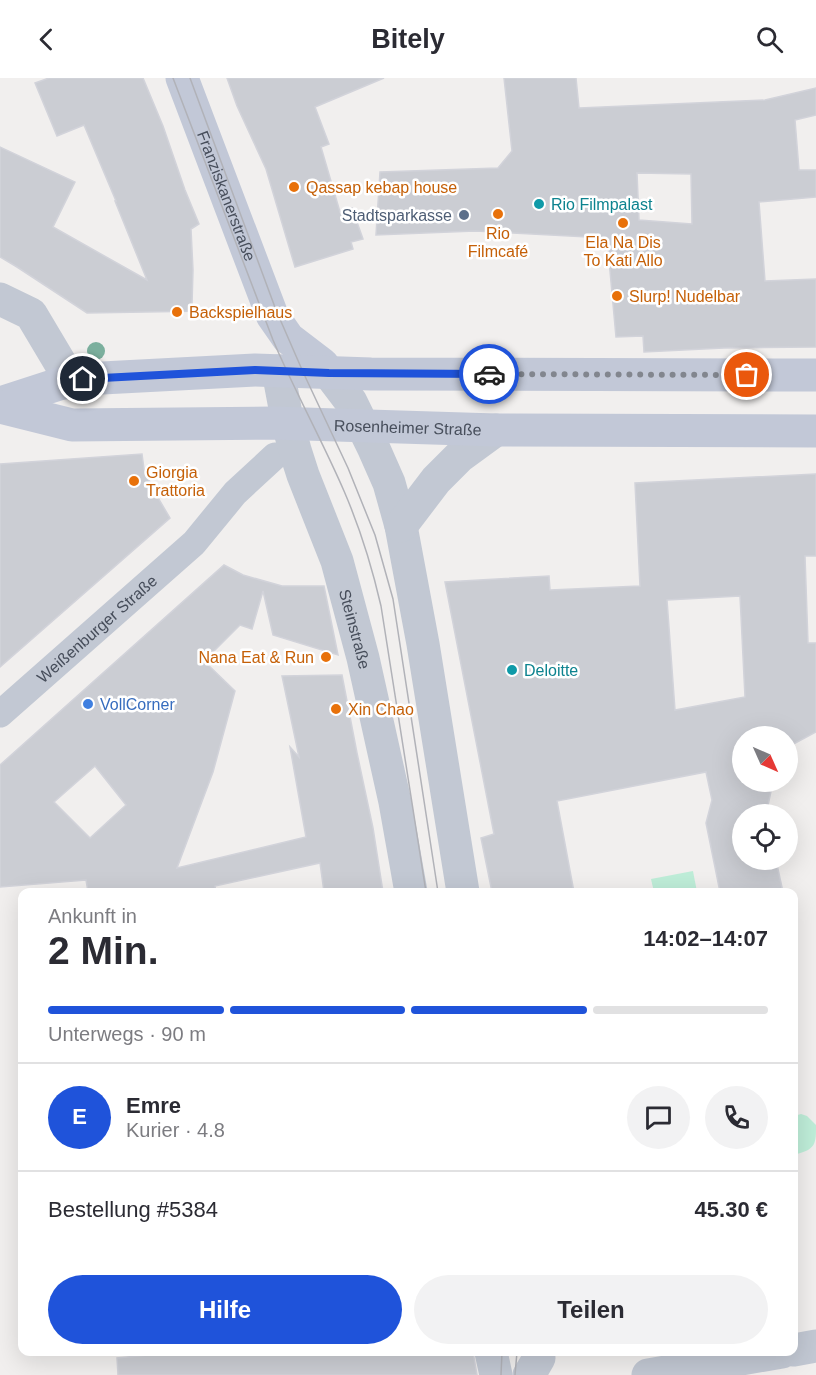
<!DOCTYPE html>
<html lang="de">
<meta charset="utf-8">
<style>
body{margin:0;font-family:Arial,sans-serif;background:#f2f2f3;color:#2b2b33;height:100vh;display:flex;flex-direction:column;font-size:22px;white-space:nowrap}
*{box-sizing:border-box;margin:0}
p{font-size:20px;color:#7c7c81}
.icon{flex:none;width:33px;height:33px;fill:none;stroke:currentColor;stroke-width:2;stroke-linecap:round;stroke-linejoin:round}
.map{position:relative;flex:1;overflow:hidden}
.side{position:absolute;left:18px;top:810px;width:780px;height:468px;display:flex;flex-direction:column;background:#fff;border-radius:12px;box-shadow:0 6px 24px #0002}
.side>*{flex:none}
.needle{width:39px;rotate:135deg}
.buttons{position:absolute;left:732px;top:648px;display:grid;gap:12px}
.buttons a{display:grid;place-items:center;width:66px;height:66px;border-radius:50%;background:#fff;box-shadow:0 6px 24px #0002;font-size:30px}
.pin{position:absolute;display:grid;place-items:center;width:51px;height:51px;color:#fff;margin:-26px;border:3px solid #fff;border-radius:50%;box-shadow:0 2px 6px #0007}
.courier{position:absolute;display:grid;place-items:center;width:60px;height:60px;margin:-30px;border:4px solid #1f53da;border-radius:50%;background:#fff;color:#222;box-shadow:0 2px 8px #0007}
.summary em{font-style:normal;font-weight:600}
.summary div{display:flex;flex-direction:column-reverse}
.summary{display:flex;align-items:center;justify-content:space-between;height:102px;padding:0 30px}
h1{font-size:39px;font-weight:600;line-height:45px}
.bar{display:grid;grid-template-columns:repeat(4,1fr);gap:9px 6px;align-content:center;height:72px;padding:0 30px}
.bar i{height:8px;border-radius:4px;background:#e1e1e2}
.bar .selected{background:#1f53da}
.bar p{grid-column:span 4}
.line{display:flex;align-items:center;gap:15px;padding:0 30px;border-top:2px solid #e1e1e2}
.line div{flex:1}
.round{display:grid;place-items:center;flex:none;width:63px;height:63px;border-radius:32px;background:#f2f2f3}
.cta{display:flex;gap:12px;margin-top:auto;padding:12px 30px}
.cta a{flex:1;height:69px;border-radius:36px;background:#1f53da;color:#fff;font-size:24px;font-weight:600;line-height:69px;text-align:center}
.cta a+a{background:#f2f2f3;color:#2b2b33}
header{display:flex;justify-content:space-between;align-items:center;height:78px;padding:0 30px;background:#fff;font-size:27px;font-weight:600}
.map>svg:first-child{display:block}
.green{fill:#beedd8}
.building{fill:#cbcdd3;stroke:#d2d3da;stroke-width:1.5;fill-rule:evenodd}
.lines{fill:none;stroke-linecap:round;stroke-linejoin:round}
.pedestrian{stroke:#c2c8d3;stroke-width:27}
.minor{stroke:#c2c8d3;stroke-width:33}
.tertiary{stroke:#c2c8d3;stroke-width:33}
.secondary{stroke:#c2c8d7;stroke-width:33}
.tram{stroke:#b1b2b8;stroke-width:1.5}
.tree{fill:#7baf9d}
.done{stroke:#82868e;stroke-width:6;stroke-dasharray:0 10.8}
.route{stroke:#1f53da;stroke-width:8}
.food-dot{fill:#e8710a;stroke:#fff;stroke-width:2}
.culture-dot{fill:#0f9aa8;stroke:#fff;stroke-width:2}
.service-dot{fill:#5c6f8a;stroke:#fff;stroke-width:2}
.shop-dot{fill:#3f7fe0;stroke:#fff;stroke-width:2}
.labels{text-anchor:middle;stroke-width:5;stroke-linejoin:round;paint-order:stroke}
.food-label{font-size:16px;fill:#c56008;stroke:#fff;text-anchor:start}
.street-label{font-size:16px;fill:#474e5b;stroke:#fff}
.culture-label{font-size:16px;fill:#0d838f;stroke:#fff;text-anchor:start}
.service-label{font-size:16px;fill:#4e5e75;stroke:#fff;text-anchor:end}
.shop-label{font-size:16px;fill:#366cbe;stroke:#fff;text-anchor:start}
</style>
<header><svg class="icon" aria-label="back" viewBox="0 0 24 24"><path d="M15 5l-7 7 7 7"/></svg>Bitely<svg class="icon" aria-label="search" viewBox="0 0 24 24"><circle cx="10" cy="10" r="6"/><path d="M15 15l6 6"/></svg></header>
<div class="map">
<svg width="816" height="1297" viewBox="0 0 816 1297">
<rect width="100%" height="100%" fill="#f1efee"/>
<!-- green -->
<g class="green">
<path d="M693,793L697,814H654L651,801Z"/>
<path d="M801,1036L807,1038L816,1047C816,1065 816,1071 797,1076L794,1071V1038Z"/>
</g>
<!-- building -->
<g class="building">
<path d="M49,0H143L163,48L185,112L199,146L191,151L193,192L192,227L204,233L87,235L17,189L0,179V69L75,104L53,149L147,202L115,123H116L84,47L57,58L35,5Z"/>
<path d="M227,0H384L315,29L329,66L321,69L340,134L352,130L363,161L351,164L353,171L295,189L266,91L237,28Z"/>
<path d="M504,0H576L579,30L765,22L816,10V37L795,42L799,92H816V119L759,124L765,203L816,201V269L724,270L644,274L643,258L616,259L607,160L475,153L376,157L380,94L498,90L512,73ZM637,95L691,96L692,146L639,142Z"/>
<path d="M142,376L144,391L154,413L170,440L0,589V386Z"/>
<path d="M816,396V478H805L808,565H816V654L788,669V658H742V704H773L767,732V736H742V782H776L783,814H720L706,745L712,722L706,694L557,723L574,814H492L481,760L494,756L445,504L549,498L550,512L640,508L635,405ZM740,518L745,619L675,632L667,522Z"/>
<path d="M224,487L243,497L282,508H324L338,577L273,557L263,513L252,551L240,547L204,583L235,613L213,694L177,790L306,759L290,669L299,679L282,598L342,597L357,675L373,750L383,814H324L320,785L215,808L216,814H88L86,802L0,809V687ZM95,688L126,727L90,760L54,724Z"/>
<path d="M179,1274H473L477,1297H118L117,1280Z"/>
</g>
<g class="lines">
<!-- pedestrian -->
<path class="pedestrian" id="s1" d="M0,636L194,465L235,415L275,378"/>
<!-- minor -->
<g class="minor">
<path id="s2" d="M278,293L288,346L295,372L303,397L337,483L363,580L395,724L411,814"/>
<path d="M329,295L351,324L374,371L389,405L401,448L423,566L463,814"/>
<path d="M401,448L436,402L459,379L496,352"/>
<path d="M794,1272L816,1268"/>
<path d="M491,1274L496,1297"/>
<path d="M529,1297L539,1280L538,1274"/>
<path d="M648,1297L782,1274"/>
</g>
<!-- tertiary -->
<path class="tertiary" d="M0,221L31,236L62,288L83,301"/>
<!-- secondary -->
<g class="secondary">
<path id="s3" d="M182,0L272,237L288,260L322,286L329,295"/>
<path d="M0,325L59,306L83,301L255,292L371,296L816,297"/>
<path id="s4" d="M0,329L72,347L273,345L496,352L816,353"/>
</g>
<!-- tram -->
<g class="tram">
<path d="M173,0L273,262C295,314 322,362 344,413C360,450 372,489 381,528L426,814"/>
<path d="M190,0L276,232L303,294L348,390L375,457L393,521L438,814"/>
<path d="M501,1297L502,1274"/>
<path d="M515,1297L517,1274"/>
</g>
</g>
<!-- trees -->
<circle class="tree" cx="96" cy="273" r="9"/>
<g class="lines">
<!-- done -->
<path class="done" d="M489,296L747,297"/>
<!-- route -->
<path class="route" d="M83,301L255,292L329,295L489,296"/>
</g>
<!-- markers -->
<g class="food-dot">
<circle cx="294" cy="109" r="6"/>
<circle cx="498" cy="136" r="6"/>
<circle cx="623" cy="145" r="6"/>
<circle cx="617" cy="218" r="6"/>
<circle cx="177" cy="234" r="6"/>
<circle cx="134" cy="403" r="6"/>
<circle cx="326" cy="579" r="6"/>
<circle cx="336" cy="631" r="6"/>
</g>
<g class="culture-dot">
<circle cx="539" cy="126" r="6"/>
<circle cx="512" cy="592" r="6"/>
</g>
<circle class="service-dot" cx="464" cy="137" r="6"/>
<circle class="shop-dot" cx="88" cy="626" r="6"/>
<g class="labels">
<!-- food labels -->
<g class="food-label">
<text x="306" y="115">Qassap kebap house</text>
<text x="498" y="161" text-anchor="middle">Rio<tspan x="498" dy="18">Filmcafé</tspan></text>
<text x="623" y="170" text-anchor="middle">Ela Na Dis<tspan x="623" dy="18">To Kati Allo</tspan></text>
<text x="629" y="224">Slurp! Nudelbar</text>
<text x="189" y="240">Backspielhaus</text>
<text x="146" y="400">Giorgia<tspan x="146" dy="18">Trattoria</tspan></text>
<text x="314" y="585" text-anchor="end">Nana Eat &amp; Run</text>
<text x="348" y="637">Xin Chao</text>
</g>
<!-- street labels -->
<g class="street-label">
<text dy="6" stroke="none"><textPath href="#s3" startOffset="126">Franziskanerstraße</textPath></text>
<text dy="6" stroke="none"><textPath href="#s4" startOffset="410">Rosenheimer Straße</textPath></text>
<text dy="6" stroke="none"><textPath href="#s1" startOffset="129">Weißenburger Straße</textPath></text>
<text dy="6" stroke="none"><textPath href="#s2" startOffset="270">Steinstraße</textPath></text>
</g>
<!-- culture labels -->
<g class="culture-label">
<text x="551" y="132">Rio Filmpalast</text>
<text x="524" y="598">Deloitte</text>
</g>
<!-- service labels -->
<g class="service-label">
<text x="452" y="143">Stadtsparkasse</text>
</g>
<!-- shop labels -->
<g class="shop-label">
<text x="100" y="632">VollCorner</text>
</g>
</g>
</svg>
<div class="buttons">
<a><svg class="needle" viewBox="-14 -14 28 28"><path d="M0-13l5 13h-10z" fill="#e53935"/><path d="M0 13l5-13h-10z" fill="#7c7c81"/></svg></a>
<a><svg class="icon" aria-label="locate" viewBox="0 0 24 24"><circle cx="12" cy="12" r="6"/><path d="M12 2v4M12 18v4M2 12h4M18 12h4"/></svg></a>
</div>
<div class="pin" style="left:747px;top:297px;background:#ea580c"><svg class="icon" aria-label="bag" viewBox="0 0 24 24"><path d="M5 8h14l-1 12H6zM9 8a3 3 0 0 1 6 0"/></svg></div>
<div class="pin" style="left:83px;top:301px;background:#1f2937"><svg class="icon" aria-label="home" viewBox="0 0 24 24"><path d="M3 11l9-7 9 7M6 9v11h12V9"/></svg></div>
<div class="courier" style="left:489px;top:296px"><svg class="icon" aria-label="car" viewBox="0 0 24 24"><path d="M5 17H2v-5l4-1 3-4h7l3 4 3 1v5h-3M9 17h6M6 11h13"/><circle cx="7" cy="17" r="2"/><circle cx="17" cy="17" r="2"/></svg></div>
<section class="side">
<div class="summary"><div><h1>2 Min.</h1><p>Ankunft in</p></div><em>14:02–14:07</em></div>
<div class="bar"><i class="selected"></i><i class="selected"></i><i class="selected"></i><i></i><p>Unterwegs · 90 m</p></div>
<div class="line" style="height:108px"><b class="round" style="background:#1f53da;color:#fff">E</b><div><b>Emre</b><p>Kurier · 4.8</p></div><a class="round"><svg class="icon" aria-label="chat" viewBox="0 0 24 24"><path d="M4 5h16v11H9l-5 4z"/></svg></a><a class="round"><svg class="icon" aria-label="phone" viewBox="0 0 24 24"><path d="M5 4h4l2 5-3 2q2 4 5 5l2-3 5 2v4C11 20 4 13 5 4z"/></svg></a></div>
<div class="line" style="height:78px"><div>Bestellung #5384</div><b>45.30 €</b></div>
<div class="cta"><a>Hilfe</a><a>Teilen</a></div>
</section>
</div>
